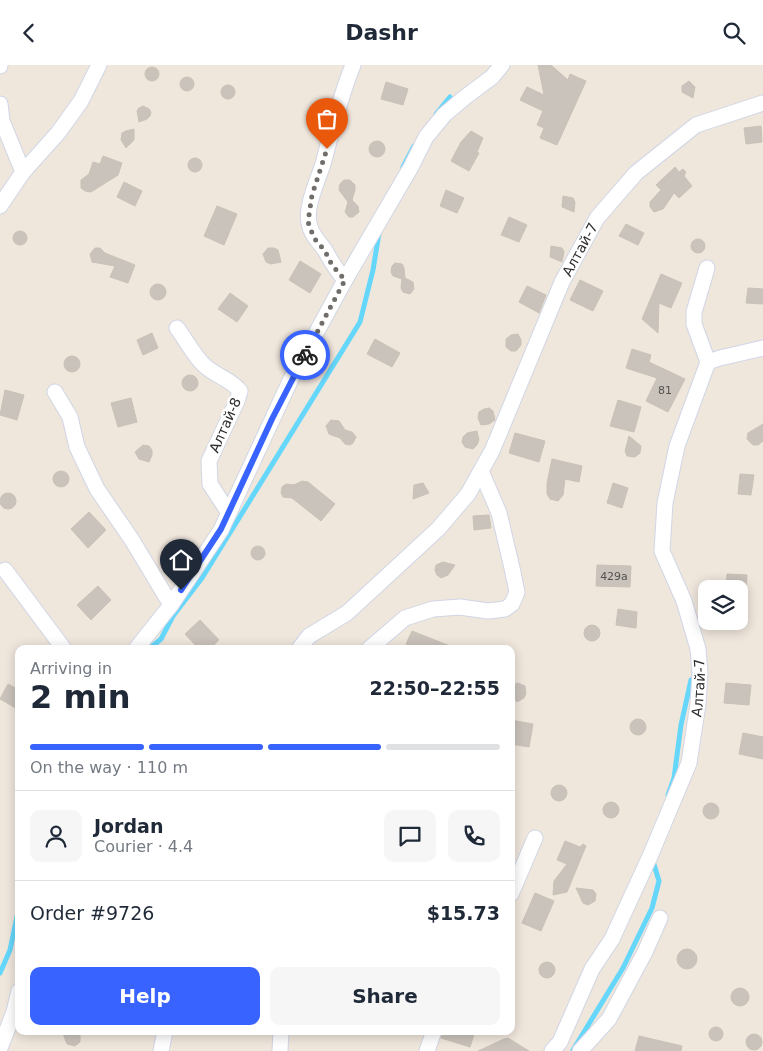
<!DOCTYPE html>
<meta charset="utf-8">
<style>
body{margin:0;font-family:"DejaVu Sans",sans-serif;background:#f6f6f7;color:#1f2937;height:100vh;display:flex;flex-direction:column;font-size:19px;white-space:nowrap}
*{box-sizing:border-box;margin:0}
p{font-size:16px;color:#747a83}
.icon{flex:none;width:28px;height:28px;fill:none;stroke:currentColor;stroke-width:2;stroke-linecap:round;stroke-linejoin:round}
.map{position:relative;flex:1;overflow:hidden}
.drawer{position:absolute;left:15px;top:580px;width:500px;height:390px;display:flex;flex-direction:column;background:#fff;border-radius:10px;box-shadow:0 2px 12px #0003}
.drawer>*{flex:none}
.buttons{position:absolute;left:698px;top:515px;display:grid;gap:10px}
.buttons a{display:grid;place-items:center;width:50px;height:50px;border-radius:10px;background:#fff;box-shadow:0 2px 12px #0003;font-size:25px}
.pin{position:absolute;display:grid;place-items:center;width:42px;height:42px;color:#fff;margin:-51px -21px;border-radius:50% 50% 50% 0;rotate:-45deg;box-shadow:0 0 5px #0007}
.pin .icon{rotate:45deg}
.courier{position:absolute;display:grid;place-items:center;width:50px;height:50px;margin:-25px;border:4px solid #3963ff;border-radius:50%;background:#fff;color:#222;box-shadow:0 1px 6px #0007}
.overview em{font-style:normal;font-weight:700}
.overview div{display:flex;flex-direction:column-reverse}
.overview{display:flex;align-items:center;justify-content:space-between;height:85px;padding:0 15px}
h1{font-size:32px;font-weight:700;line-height:38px}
.bar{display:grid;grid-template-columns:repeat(4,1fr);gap:8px 5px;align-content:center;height:60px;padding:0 15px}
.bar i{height:6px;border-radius:4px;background:#e0e1e3}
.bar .selected{background:#3963ff}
.bar p{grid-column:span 4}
.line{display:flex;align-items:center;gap:12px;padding:0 15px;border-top:1px solid #e0e1e3}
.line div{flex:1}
.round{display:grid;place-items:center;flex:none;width:52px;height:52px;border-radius:10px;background:#f6f6f7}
.button{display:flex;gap:10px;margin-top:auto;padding:10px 15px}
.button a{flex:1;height:58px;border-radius:10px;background:#3963ff;color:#fff;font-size:20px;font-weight:700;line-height:58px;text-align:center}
.button a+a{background:#f6f6f7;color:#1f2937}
header{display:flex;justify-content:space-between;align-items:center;height:65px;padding:0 15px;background:#fff;font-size:22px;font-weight:700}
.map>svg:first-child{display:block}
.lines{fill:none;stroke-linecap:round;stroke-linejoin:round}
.stream{stroke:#65d7fb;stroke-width:5}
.building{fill:#cac3bc;stroke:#cac2b6}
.minor-casing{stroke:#d1d6e6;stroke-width:17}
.minor{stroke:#fff;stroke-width:15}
.done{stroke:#706d6a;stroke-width:5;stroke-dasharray:0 9}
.route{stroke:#3963ff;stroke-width:6}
.labels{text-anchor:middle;stroke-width:5;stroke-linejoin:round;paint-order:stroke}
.number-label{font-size:11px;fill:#545250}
.street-label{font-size:14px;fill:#2c2c2c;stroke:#fff}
</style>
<header><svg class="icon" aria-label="back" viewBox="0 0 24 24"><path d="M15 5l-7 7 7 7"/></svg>Dashr<svg class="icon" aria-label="search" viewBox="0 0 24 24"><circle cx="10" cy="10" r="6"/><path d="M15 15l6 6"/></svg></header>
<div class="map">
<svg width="763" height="986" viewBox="0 0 763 986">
<rect width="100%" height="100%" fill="#efe6dc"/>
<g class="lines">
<!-- stream -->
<g class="stream">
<path d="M436,49L450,32"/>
<path d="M403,102L414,81"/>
<path d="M149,584L161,574L173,551L202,513L360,257L373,205L379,168"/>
<path d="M668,730L674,713L681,660L691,615"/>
<path d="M0,908L10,885L19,842"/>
<path d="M573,985L623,903L652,843L659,816L652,793"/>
</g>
</g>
<!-- building -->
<g class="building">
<path d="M538,0H551L568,15L570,9L586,16L557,80L540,73L544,63L537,60L543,46L520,35L527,22L544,30Z"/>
<circle cx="152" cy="9" r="7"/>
<circle cx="187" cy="19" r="7"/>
<path d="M689,16L695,22L693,33L682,27V21Z"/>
<path d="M386,17L408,24L403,40L381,34Z"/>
<circle cx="228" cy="27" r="7"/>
<path d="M143,41L149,44L151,47L150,51L147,54L139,57L137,46L139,43Z"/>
<path d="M761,61L762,77L746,79L744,63Z"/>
<path d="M134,64V75L126,83L121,75L122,68L126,66Z"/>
<path d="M471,66L483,73L477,87L479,88L469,106L451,96L461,77Z"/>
<circle cx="377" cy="84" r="8"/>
<path d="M103,91L122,98L118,110L91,127L85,126L81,123V115L89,109L93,97L100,99Z"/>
<circle cx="195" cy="100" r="7"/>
<path d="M675,102L679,107L683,104L686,107L684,111L692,121L679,133L674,128L663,144L654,147L650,142V137L661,125L656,120Z"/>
<path d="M344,115H350L355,120V125L352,135L358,141L359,147L353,152H349L345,147L348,137L339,125L340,119Z"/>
<path d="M124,117L142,126L135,141L117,132Z"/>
<path d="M446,125L464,133L457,148L440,141Z"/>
<path d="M563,131L573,133L575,137L574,147L562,142Z"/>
<path d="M217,141L237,149L224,180L204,171Z"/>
<path d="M509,152L527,160L519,177L501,170Z"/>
<path d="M626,159L644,168L638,180L619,171Z"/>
<circle cx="20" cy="173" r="7"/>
<circle cx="698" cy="181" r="7"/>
<path d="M551,181L562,183L564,187L562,197L550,192Z"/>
<path d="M95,183H100L105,188L135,200L128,218L110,212L115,201L92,197L90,189Z"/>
<path d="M268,183H274L278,185L281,197L271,199L266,197L263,189Z"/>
<path d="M300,196L321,209L310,228L289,215Z"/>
<path d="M395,198L402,199L404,203L405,213L413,217L414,224L410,229L403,227L401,223L402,214L393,211L391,207L392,201Z"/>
<path d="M661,209L682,218L671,243L659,238L658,268L642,254Z"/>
<path d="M580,215L603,226L593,246L570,235Z"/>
<circle cx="158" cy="227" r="8"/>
<path d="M527,221L546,230L539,248L519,237Z"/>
<path d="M748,223L763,224V239L746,238Z"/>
<path d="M230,228L248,241L237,257L218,244Z"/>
<path d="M152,268L158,283L143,290L137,275Z"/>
<path d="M518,269L521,275V280L516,286H511L506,282V274L511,270Z"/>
<path d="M375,274L400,288L392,302L367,289Z"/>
<path d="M632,284L651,290L649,297L685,314L668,347L646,336L657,313L626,303Z"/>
<circle cx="72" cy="299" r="8"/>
<circle cx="190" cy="318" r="8"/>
<path d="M5,325L24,330L17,355L0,350Z"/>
<path d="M131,333L137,357L118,362L111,338Z"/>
<path d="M618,335L641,342L634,367L610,361Z"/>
<path d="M489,343L493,346L495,355L489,359L481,360L478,353L479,347L484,344Z"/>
<path d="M331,355L339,356L345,365L352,367L356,372L353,378L350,380L345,379L340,373L329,369L326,361Z"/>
<path d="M763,359V376L758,380H753L747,374L748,368Z"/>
<path d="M477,366L479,375L477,380L473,384L465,382L462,377L463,372L467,368Z"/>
<path d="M515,368L545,376L539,397L509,388Z"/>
<path d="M629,371L641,381L640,388L635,392L627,391L625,386Z"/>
<path d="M143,380L149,381L152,385V390L149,397L139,394L135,387Z"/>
<path d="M552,394L582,401L579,417L565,414L563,430L558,436L550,434L547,429V418Z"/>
<circle cx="61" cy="414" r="8"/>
<path d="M740,409L754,410L751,430L738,429Z"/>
<path d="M302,416L308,417L335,439L321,456L292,433L283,432L281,428L282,422L286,419L294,420Z"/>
<path d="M423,418L429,428L413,434L414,420Z"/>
<path d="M613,418L628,423L622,443L607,438Z"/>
<circle cx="8" cy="436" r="8"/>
<path d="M89,447L106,465L88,483L71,464Z"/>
<path d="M489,450L491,463L474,465L473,451Z"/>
<circle cx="258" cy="488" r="7"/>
<path d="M443,497L455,500L448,510L441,513L437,510L435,505L436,500Z"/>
<path d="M597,500L631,501L630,522L596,521Z"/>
<path d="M727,509L747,510L746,524H726Z"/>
<path d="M98,521L111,535L91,555L77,540Z"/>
<path d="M618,544L637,547L636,563L616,560Z"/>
<path d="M200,555L219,575L210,584H199L185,569Z"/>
<circle cx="592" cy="568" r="8"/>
<path d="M412,566L455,583V584H418L406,579Z"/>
<path d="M518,618L525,621L526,628L524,633L517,637L511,630V621Z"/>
<path d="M726,618L751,620L749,640L724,638Z"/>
<path d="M8,619L19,625V645L0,634Z"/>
<circle cx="638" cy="662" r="8"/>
<path d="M511,655L533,659L529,682L511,679Z"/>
<path d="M743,668L763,672V694L739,689Z"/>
<circle cx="559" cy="728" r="8"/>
<circle cx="611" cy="745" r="8"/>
<circle cx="711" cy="746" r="8"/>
<path d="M565,776L580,782L583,779L586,781L567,827L553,830L554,816L567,799L557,795Z"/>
<path d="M576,823L593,825L596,829L595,836L588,840L583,838Z"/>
<path d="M535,828L554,836L541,866L522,858Z"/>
<circle cx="687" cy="894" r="10"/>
<circle cx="547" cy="905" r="8"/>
<circle cx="740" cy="932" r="9"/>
<circle cx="716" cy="969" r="7"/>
<path d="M62,966H80V977L75,981L67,979Z"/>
<path d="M443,966H475L470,982L441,973Z"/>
<circle cx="754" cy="977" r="8"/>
<path d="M639,971L682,981L681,986H635Z"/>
<path d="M508,973L529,986H478L504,974Z"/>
</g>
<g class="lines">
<defs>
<g id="minor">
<path d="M0,1V0"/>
<path d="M0,39L2,56L23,107"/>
<path d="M0,141L23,107L58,68L81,36L99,0"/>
<path d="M707,203L694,247V259L708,297"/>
<path d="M345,215L411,102L426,72L444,50L464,33L492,12L502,0"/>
<path d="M177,263C186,275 194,291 205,301C216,311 232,315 240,326L237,336L209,396L210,419L229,448"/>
<path d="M55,327L70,352L77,382L97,424L132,475L171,540"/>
<path d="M5,505L64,584"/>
<path d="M136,584L171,540L221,465L291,314L345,215C337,206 332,198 326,187C320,177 311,171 309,158C305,142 318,115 323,99C332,65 340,32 353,0"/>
<path id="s1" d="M299,584L309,571L347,548L438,464L468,429L492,386L562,217L597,153L636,108L696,60L763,38"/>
<path d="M369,584L405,553L433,544L460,542L488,546L505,544L512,539L517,527L512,503L499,448L481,406"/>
<path d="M511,829L535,773"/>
<path d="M0,983L14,947L19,926"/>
<path d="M161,986L165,966"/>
<path d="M280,986L281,966"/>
<path d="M427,986L434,966"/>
<path id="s2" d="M552,986L560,977L592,904L612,874L651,789L689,698L698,639L700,608L698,584L684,536L662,486L665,438L677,381L708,297L720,293L763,283"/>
<path d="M580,986L609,954L645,887L660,853"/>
</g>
</defs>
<!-- minor casing -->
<use href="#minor" class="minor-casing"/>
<!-- minor -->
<use href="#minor" class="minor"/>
</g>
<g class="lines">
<!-- done -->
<path class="done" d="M305,290L345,215L332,200L325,186L314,173L308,157L312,130L327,84"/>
<!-- route -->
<path class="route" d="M181,525L221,464L272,354L305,290"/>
</g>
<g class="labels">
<!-- number labels -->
<g class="number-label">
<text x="665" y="329">81</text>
<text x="614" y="515">429а</text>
</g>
<!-- street labels -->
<g class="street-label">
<text dy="5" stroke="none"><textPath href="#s1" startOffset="500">Алтай-7</textPath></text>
<text transform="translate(225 360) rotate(-66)" y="5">Алтай-8</text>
<text dy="5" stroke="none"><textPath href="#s2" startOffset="396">Алтай-7</textPath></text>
</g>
</g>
</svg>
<div class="buttons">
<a><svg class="icon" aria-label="layers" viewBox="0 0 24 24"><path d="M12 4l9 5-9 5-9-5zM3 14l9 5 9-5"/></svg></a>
</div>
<div class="pin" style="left:327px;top:84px;background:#ea580c"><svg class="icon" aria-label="bag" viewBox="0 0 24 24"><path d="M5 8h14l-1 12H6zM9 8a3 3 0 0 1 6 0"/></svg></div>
<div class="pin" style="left:181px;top:525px;background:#1f2937"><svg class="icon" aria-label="home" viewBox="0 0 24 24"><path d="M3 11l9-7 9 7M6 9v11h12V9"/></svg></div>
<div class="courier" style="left:305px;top:290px"><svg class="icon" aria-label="bike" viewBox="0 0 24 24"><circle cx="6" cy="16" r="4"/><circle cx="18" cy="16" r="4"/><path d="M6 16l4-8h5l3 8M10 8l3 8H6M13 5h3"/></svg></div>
<section class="drawer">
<div class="overview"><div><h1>2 min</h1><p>Arriving in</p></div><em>22:50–22:55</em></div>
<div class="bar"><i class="selected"></i><i class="selected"></i><i class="selected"></i><i></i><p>On the way · 110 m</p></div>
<div class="line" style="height:90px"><a class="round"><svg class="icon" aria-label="person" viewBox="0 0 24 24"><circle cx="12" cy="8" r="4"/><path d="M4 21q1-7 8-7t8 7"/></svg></a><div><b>Jordan</b><p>Courier · 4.4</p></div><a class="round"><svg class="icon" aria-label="chat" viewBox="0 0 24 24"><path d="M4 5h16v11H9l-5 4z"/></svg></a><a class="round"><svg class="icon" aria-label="phone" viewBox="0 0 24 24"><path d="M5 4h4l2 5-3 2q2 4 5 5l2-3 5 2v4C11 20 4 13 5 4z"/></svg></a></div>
<div class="line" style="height:65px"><div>Order #9726</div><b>$15.73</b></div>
<div class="button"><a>Help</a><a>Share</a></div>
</section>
</div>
